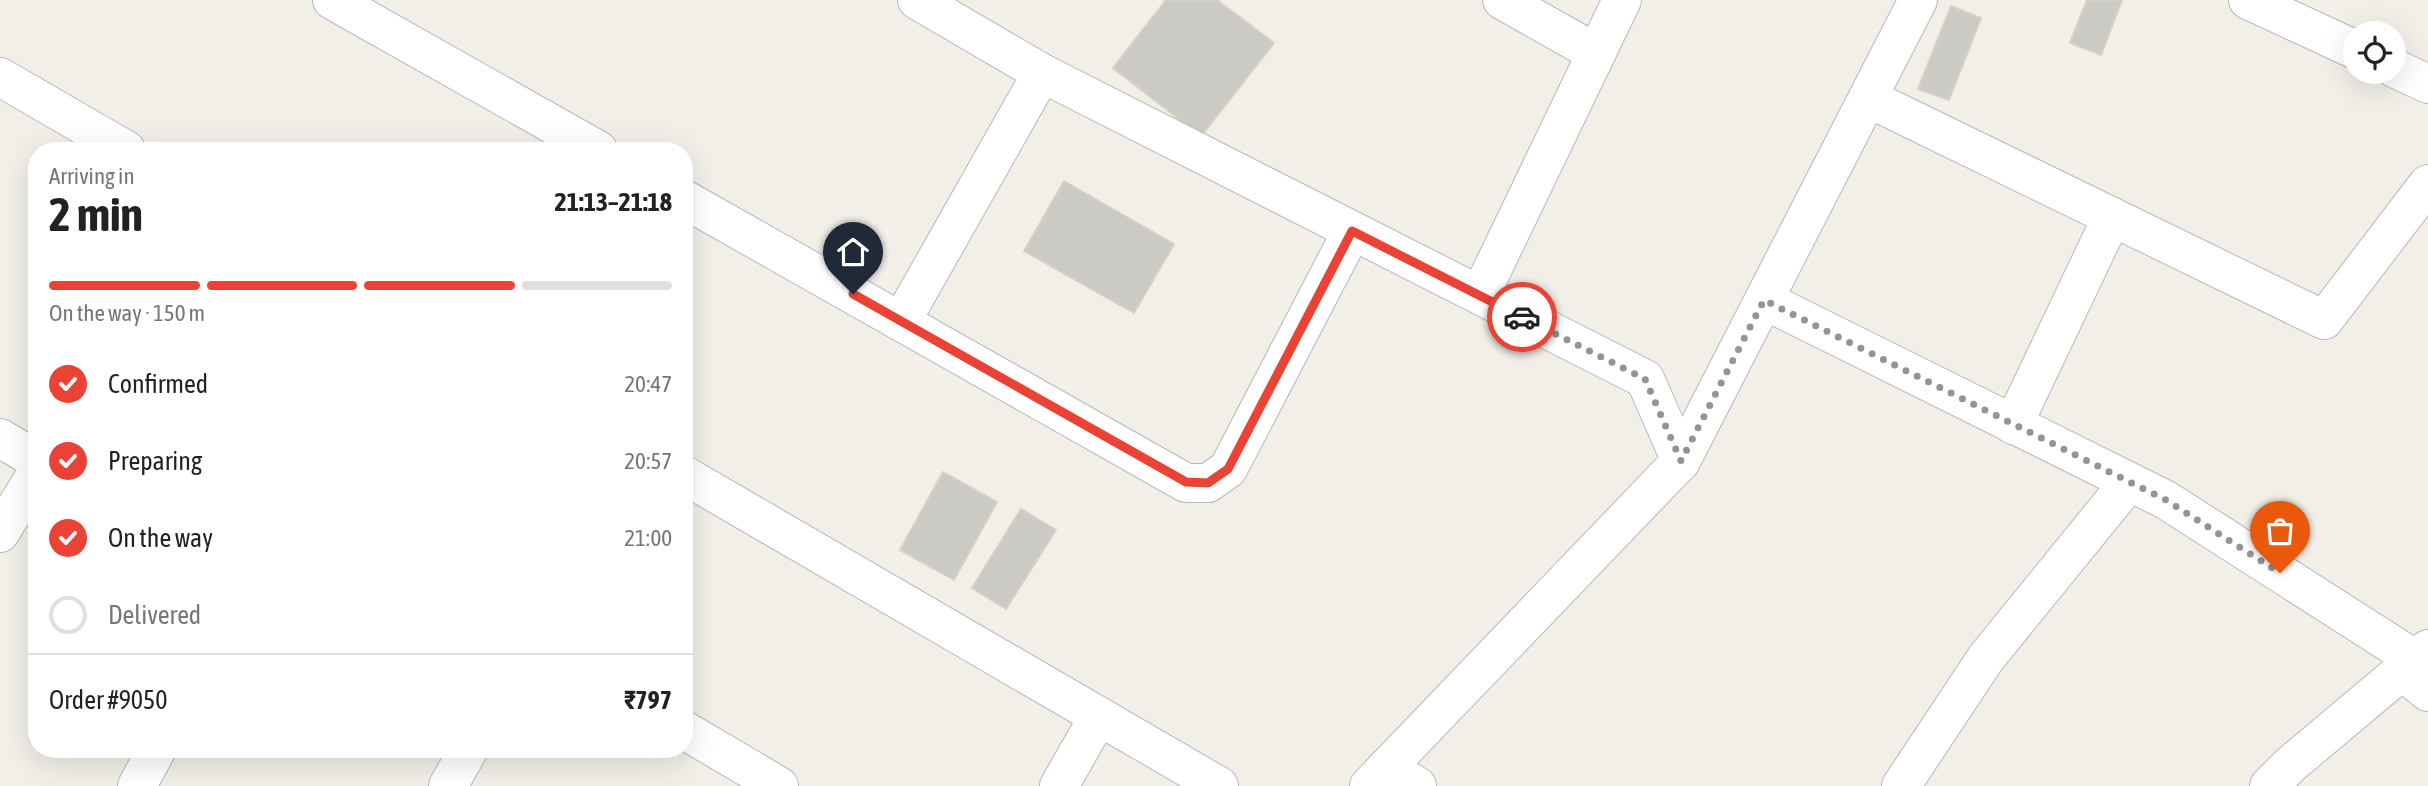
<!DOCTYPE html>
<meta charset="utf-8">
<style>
body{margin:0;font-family:"Asap Condensed",sans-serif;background:#f2f2f2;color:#222;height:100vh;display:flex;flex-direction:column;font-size:26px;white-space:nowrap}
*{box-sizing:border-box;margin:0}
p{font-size:23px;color:#767676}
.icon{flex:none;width:38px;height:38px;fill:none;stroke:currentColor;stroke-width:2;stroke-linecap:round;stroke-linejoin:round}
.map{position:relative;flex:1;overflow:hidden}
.side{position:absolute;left:28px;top:142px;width:665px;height:616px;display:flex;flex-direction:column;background:#fff;border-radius:28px;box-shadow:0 7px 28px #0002}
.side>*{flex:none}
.tools{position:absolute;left:2343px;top:21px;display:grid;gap:14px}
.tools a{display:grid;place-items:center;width:63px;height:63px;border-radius:50%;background:#fff;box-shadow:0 7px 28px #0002;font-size:35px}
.pin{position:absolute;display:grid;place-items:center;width:60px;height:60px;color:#fff;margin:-72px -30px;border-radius:50% 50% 50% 0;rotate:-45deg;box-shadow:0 0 7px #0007}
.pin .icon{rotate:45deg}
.courier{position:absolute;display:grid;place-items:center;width:70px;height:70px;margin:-35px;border:5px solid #ea4335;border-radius:50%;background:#fff;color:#222;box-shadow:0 2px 9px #0007}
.head em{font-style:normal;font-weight:700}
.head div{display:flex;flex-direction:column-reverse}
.head{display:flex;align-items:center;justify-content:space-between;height:119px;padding:0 21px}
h1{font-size:46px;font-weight:700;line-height:52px}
.bar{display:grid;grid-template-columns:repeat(4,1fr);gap:10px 7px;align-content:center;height:84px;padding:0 21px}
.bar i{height:9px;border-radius:5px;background:#e0e0e0}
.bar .active{background:#ea4335}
.bar p{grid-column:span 4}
.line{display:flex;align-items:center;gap:18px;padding:0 21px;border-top:2px solid #e0e0e0}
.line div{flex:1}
ol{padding:0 21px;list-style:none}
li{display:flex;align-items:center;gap:21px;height:77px}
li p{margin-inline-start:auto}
li .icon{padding:7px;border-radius:50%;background:#ea4335;color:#fff;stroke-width:4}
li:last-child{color:#767676}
li i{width:38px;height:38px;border:4px solid #e0e0e0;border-radius:50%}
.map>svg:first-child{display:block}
.building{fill:#cccac5;stroke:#d6d1c6;stroke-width:2}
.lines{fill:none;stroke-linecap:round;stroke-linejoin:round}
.minor-casing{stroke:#b5b8bc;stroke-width:40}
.minor{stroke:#fff;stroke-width:38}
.done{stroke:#929495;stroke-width:7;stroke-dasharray:0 12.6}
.route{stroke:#ea4335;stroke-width:9}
</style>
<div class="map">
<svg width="2428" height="786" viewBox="0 0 2428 786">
<rect width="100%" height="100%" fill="#f1efe8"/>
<!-- building -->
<g class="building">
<path d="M1166,0H1217L1274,43L1201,136L1113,68Z"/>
<path d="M2087,0H2122L2101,55L2070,43Z"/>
<path d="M1951,6L1981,18L1949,100L1918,89Z"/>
<path d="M1064,181L1174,244L1134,313L1024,251Z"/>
<path d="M943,472L997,502L954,580L900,550Z"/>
<path d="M1021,509L1056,530L1006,609L972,588Z"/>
</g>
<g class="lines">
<defs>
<g id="minor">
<path d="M332,0L598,150"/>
<path d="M917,0L1042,73L1645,379L1681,461L1369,786"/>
<path d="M1502,0L1596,53"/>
<path d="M2248,0L2356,50"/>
<path d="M2394,68L2428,84"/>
<path d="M0,77L126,150"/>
<path d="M1868,98L2324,320L2428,184"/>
<path d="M684,199L1186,483H1208L1228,469L1352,231"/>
<path d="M1480,295L1622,0"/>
<path d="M1764,300L2166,500L2416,660"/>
<path d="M901,322L1042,73"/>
<path d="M2013,425L2112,217"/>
<path d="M0,438L37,460"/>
<path d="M1681,461L1918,0"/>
<path d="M684,475L1219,786"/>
<path d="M0,533L37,473"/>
<path d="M2402,671L2428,692"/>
<path d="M684,730L779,786"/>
<path d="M1386,768L1417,786"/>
<path d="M137,786L157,749"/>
<path d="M448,786L469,749"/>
<path d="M1059,786L1099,716"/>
<path d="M1901,786L1986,658L2129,482"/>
<path d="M2269,786L2290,765L2428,649"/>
</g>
</defs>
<!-- minor casing -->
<use href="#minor" class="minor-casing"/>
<!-- minor -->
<use href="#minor" class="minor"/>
</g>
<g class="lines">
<!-- done -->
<path class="done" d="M1522,317L1645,379L1681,461L1764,300L2166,500L2280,573"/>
<!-- route -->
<path class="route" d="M853,294L1186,482L1208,483L1228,469L1352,231L1522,317"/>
</g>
</svg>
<div class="tools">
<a><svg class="icon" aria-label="locate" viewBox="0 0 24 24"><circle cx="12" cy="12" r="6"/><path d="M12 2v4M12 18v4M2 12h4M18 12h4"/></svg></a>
</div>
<div class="pin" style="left:2280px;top:573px;background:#ea580c"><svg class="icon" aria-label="bag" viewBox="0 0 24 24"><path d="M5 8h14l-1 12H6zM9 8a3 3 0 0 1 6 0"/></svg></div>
<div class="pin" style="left:853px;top:294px;background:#1f2937"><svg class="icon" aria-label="home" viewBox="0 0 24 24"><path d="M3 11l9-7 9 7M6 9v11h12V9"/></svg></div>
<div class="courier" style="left:1522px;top:317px"><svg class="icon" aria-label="car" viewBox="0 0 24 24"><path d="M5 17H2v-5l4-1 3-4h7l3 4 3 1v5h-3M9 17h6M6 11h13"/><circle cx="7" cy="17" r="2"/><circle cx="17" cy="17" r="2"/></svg></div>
<section class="side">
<div class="head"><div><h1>2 min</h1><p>Arriving in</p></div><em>21:13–21:18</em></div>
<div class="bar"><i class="active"></i><i class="active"></i><i class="active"></i><i></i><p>On the way · 150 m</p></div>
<ol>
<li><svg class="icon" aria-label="check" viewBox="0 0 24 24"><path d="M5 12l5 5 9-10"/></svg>Confirmed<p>20:47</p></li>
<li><svg class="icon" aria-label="check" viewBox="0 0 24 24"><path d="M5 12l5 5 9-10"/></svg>Preparing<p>20:57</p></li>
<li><svg class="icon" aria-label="check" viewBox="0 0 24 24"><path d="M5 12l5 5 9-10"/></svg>On the way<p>21:00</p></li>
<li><i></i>Delivered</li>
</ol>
<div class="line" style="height:91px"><div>Order #9050</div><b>₹797</b></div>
</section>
</div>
